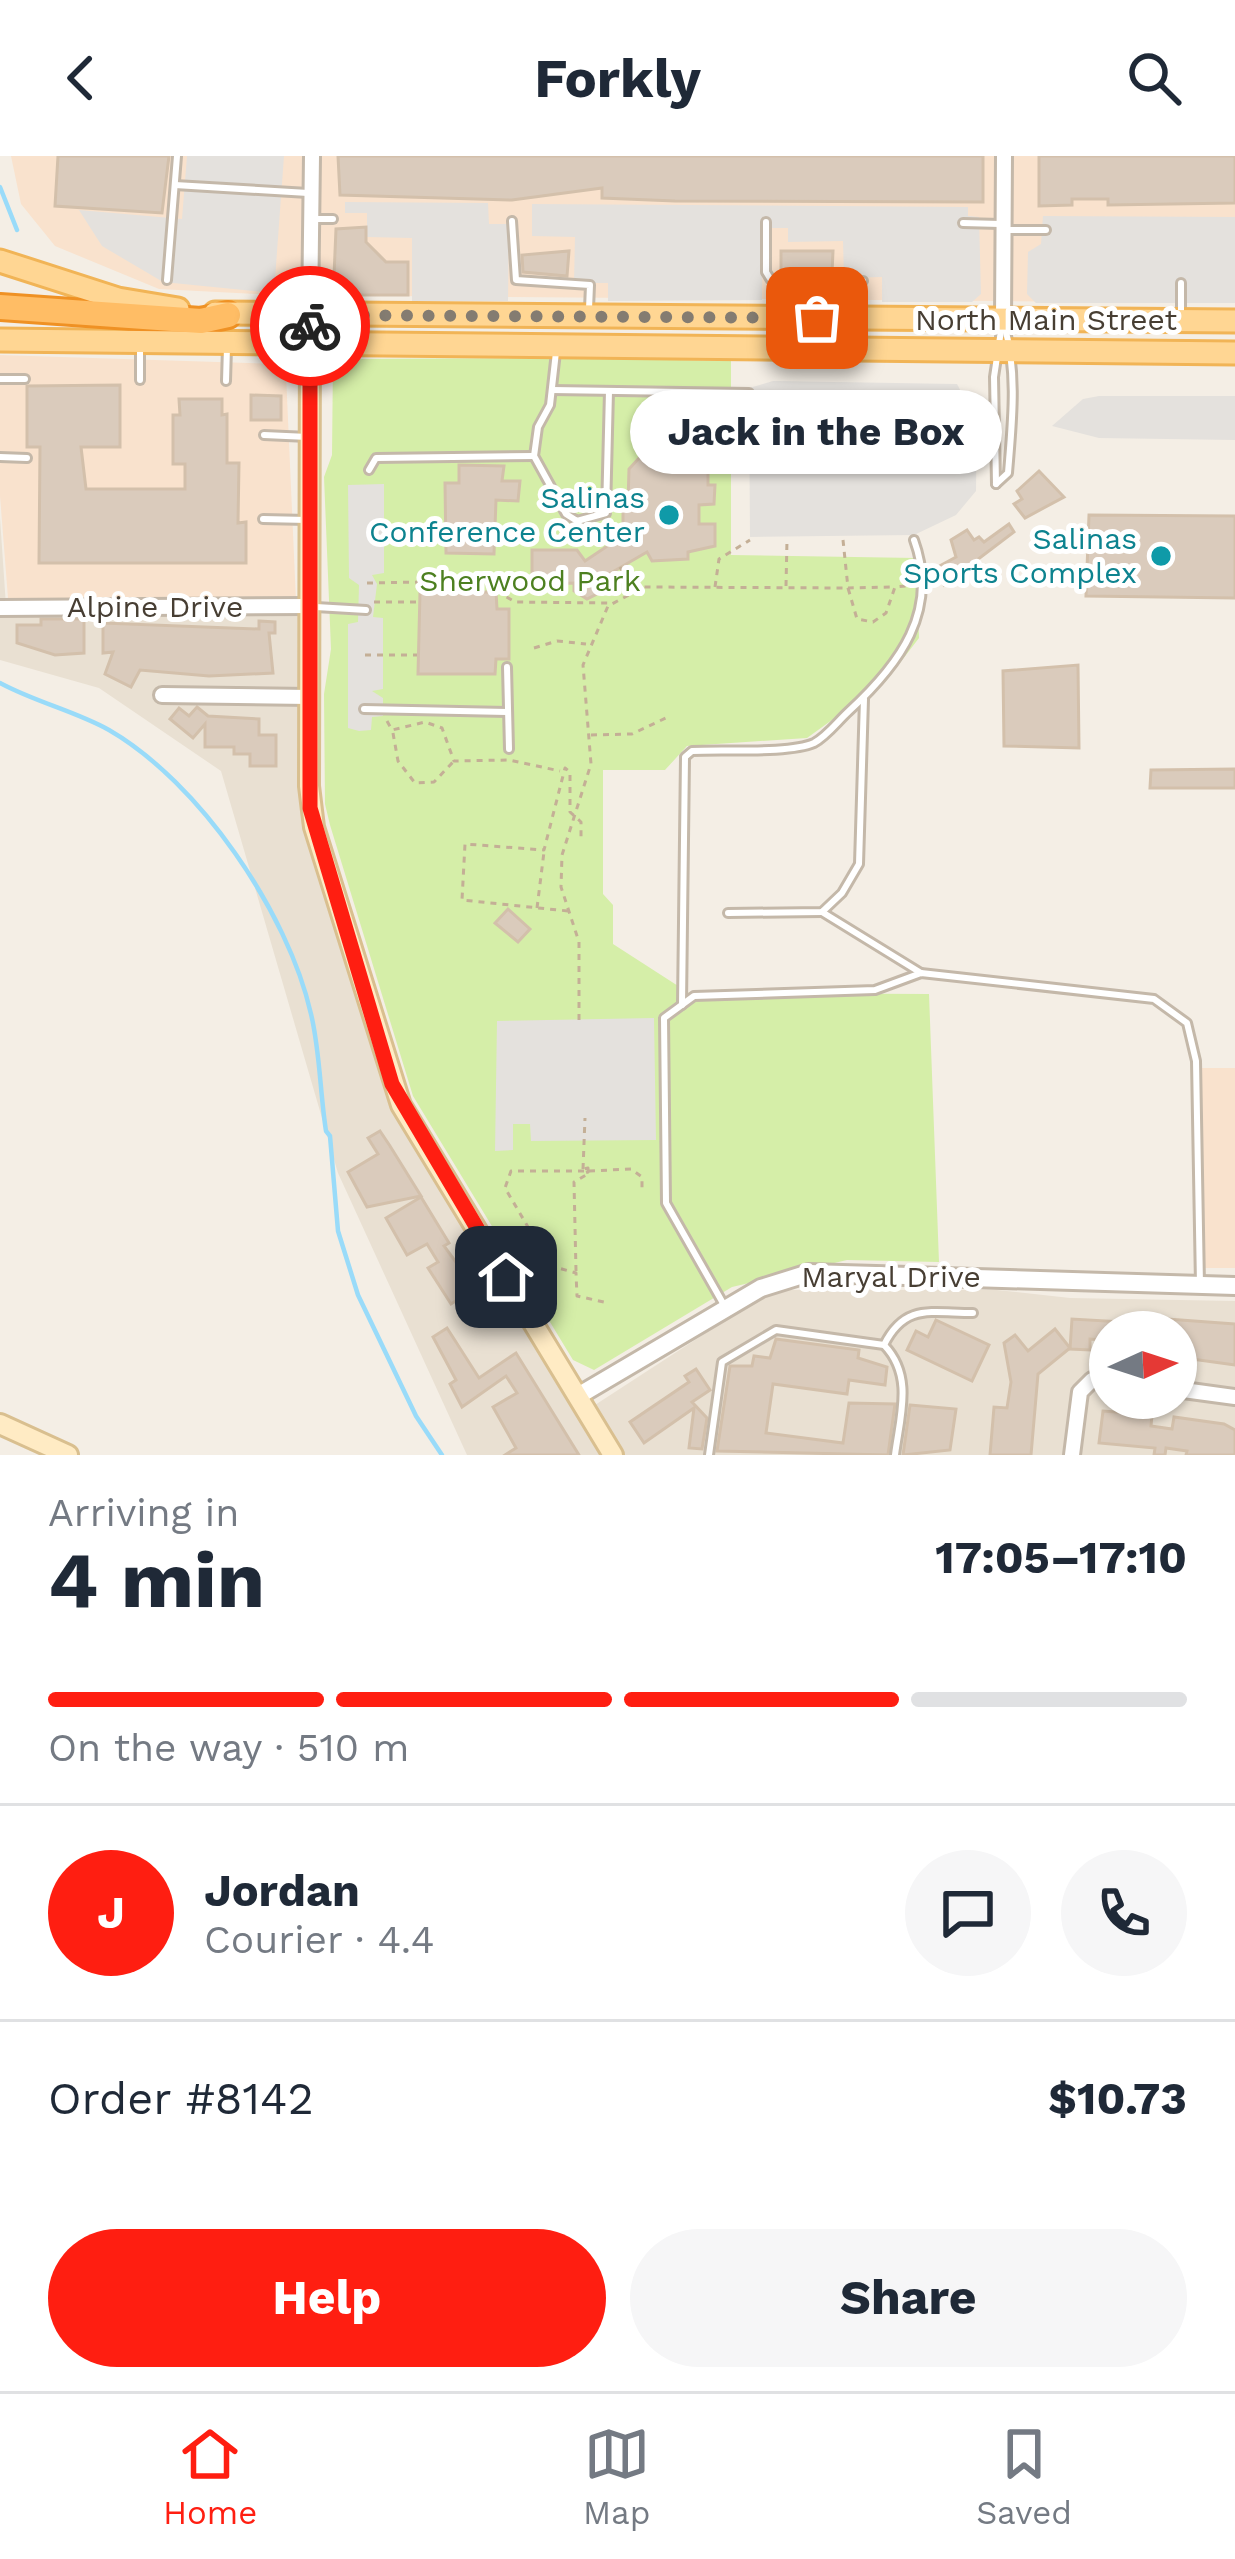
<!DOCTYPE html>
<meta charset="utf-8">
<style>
body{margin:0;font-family:"Work Sans",sans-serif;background:#f6f6f7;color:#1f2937;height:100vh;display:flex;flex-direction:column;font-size:45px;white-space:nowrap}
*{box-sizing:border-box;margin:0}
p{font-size:39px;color:#747a83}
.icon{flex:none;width:66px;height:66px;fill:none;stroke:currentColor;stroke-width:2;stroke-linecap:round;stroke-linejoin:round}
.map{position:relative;height:1299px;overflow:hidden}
.panel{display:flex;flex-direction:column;background:#fff;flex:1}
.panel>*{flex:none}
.needle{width:78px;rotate:87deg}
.controls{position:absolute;left:1089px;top:1155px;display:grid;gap:24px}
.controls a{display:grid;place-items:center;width:108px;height:108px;border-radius:50%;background:#fff;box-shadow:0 3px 9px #0004;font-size:60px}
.pin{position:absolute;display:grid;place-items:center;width:102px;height:102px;color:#fff;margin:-51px;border-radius:24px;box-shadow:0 6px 18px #0006}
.courier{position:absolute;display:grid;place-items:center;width:120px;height:120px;margin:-60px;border:9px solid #ff1e11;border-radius:50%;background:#fff;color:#222;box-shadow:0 3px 15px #0007}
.bubble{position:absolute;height:84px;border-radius:42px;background:#fff;box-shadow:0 3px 9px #0004;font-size:39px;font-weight:700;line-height:84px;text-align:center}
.head em{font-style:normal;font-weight:700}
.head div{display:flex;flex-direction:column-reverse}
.head{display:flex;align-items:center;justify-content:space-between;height:204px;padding:0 48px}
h1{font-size:78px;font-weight:700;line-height:90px}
.bar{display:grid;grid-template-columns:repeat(4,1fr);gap:18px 12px;align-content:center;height:144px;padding:0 48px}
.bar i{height:15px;border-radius:9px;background:#e0e1e3}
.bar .current{background:#ff1e11}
.bar p{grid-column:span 4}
.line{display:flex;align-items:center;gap:30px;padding:0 48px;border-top:3px solid #e0e1e3}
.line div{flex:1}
.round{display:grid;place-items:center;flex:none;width:126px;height:126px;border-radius:63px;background:#f6f6f7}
.cta{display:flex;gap:24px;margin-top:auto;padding:24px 48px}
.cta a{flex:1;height:138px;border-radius:72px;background:#ff1e11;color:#fff;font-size:48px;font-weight:700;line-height:138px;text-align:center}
.cta a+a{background:#f6f6f7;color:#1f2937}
header{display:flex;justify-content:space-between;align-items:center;height:156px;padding:0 48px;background:#fff;font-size:54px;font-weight:700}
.menu{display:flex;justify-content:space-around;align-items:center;height:168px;border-top:3px solid #e0e1e3;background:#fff;font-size:33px;color:#747a83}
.menu a{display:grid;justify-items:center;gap:6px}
.menu .current{color:#ff1e11}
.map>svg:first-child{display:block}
.residential{fill:#e9e0d2;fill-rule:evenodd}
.commercial{fill:#f9e2cd}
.green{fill:#d5eea8}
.parking{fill:#e4e1dd}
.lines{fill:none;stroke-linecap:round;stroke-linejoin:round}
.stream{stroke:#99dbf9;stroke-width:4.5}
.building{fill:#dacbbc;stroke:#d3c0ab;stroke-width:3}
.service-casing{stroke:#c4b8a9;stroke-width:12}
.minor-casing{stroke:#c4b8a9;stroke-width:20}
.tertiary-casing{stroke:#c4b8a9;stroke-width:22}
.secondary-casing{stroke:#d9bf8f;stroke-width:24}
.primary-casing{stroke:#f1b456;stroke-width:27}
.motorway-casing{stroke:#ef9124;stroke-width:30}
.path{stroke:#c4af96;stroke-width:3;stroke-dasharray:6 6;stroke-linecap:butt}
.service{stroke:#fff;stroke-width:6}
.minor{stroke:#fff;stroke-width:14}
.tertiary{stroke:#fff;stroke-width:16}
.secondary{stroke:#ffebc4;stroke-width:18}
.primary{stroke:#ffd693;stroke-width:21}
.motorway{stroke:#ffbd65;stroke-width:24}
.done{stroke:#847c71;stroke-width:12;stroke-dasharray:0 21.6}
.route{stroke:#ff1e11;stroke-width:15}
.culture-dot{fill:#0f9aa8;stroke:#fff;stroke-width:4.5}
.labels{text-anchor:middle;stroke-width:10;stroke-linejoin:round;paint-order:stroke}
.street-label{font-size:30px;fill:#473e33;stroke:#fff}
.culture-label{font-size:30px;fill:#0d838f;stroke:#fff;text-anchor:end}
.park-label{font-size:30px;fill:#4d8020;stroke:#fff}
</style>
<header><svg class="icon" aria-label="back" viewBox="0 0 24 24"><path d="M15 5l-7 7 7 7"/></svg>Forkly<svg class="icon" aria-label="search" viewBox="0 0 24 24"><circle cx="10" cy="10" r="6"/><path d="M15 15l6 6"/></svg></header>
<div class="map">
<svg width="1235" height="1299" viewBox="0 0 1235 1299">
<rect width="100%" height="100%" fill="#f4eee5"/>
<!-- residential -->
<path class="residential" d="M0,362L6,450L293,454L305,466L307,681L405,976L578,1260L758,1143L781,1134H997L1070,1142L1235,1145V1299H467L338,1017L221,615L99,532L0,504ZM1110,1176H1176V1242H1110Z"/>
<!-- commercial -->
<g class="commercial">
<path d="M11,0H1235V147L277,139L159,133L55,90L21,48Z"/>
<path d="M0,199L278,208L286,218L296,445L8,442L0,340Z"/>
<path d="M1235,912V1112H1205L1200,912Z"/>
</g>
<!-- green -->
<path class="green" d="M583,202L731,205V399L916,402L919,482L886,525L807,582L687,590L665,614H603V738L613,749V788L689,837L929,838L939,1106L847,1104L732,1131L594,1214L573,1204L413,940L330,669L325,648L324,538L331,493L324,321L332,299L333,203Z"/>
<!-- parking -->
<g class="parking">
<path d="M187,0H284L274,137L163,126L102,90L79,54L182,63Z"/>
<path d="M345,46L488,47L489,68H509L508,145H412V82L367,81V57H345Z"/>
<path d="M532,48L968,51V60L979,61L981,138L972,146H882V121L844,122L843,85L788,86V72H763L762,144L608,145V127H574L575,81L532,80Z"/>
<path d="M1043,60L1235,61V147H1036L1027,138L1028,96L1041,88Z"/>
<path d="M773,225L957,228L966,245L977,246L976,335L956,359L914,379L750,381L749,232Z"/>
<path d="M1099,240H1235V284L1099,282L1052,270L1083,243Z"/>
<path d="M384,328V417L372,419L377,428L373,461L383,462V533L372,535L383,542V560L372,561L371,574L359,575L348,572V468L358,466L359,429L349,422L348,329Z"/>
<path d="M654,862L656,984L531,985L530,968H513V994L495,995L497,865Z"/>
</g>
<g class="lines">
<!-- stream -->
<g class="stream">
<path d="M0,31L17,74"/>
<path d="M0,527C35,546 75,555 109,574C199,626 288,756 311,858C320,895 320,937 326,975L330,980L338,1075L358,1139L416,1260L442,1299"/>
</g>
</g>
<!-- building -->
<g class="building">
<path d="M58,0H169L162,57L55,50Z"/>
<path d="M338,0H983V46L675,45L602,42V32L512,44L340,39Z"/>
<path d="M1039,0H1235V47L1108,49V43H1072V49L1039,50Z"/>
<path d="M366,71V86L386,106H408V139H353L334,120L336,73Z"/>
<path d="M569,95L567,120L523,116L522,99Z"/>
<path d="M781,95H833L832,117H781Z"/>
<path d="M120,229V291H81L86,333H185V308H173V259H180L179,243H222V259L227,258V307H239L238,367L246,366V407H39L40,291H27V230Z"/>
<path d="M251,239L281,240V264H251Z"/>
<path d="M698,273L717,274V294H708V329H715L714,348L699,349V368H715V390L688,396V403L652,405L647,396L597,425L603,435L587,443L574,435V427L546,428L544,422L532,421V394H577L585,405L630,375L623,367V348L628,347L629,313L640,301V276Z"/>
<path d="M459,309L504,310L502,325H520L518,345L496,344L494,398L446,397L445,327H459Z"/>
<path d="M1039,315L1064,341L1025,362L1014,348L1022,343L1017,335Z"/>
<path d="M1089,359L1235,360V442L1086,440Z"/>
<path d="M1009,368L1014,376L944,429L934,413L956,401L951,384L967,374L974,384L979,381L984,386Z"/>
<path d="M420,436H496L497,453H509V503H496L495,518H418Z"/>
<path d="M41,463H84V497L55,499L17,487V469H41Z"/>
<path d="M259,465L275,466V477H269L273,517L209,520L140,514L131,531L105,518L113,496L103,497V467L259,473Z"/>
<path d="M1078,509L1079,592L1004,590L1003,515Z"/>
<path d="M197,551L208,560L259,563V579H276V610H250V598H234V591H205V568L193,582L170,563L179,552L189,560Z"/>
<path d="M1235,613V632H1150L1151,614Z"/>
<path d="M508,753L530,773L518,786L495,767Z"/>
<path d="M380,975L390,990L421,1040L367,1051L348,1016L378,998L368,982Z"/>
<path d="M421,1041L449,1087L444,1090L475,1132L451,1148L428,1112L438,1106L427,1088L407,1099L386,1062Z"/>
<path d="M1140,1161L1235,1168V1209L1185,1202L1176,1196V1176H1108L1107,1184L1090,1183V1194L1070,1193L1072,1163L1140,1167Z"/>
<path d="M936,1164L989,1189L972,1225L907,1194L916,1175L928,1181Z"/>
<path d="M447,1172L479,1222L516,1197L579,1299H505L516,1292L493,1251L517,1237L506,1220L462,1251L450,1228L456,1224L433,1181Z"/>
<path d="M1055,1173L1070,1192L1038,1218L1031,1299H990L994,1251L1007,1252L1011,1226L1004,1187L1015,1179L1028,1195Z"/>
<path d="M776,1183L859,1194L858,1202L887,1211L885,1229L849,1224L847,1238L773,1228L766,1277L843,1287L849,1247L895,1248L888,1299L717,1295L730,1210H752L754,1200L770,1202Z"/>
<path d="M696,1213L710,1234L692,1246L707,1262L702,1293L689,1292L694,1252L644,1287L630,1266L689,1226L685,1220Z"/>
<path d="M910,1249L956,1253L950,1294L903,1299Z"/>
<path d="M1103,1255L1152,1259L1151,1270L1172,1273L1174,1261L1224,1268L1235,1274V1299H1186L1187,1295L1166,1292L1165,1299H1154L1155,1292L1099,1287Z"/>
</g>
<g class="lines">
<defs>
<g id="service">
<path d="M175,29L308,37"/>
<path d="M315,63H333"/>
<path d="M512,65L516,124L590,129L589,153"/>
<path d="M766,66V116L771,124L863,125"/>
<path d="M963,67L1000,68"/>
<path d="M1007,74H1046"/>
<path d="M167,124L177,0"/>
<path d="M1181,160V127"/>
<path d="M556,196L550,249L538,271L534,300L566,358L577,365L606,357L609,235"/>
<path d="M0,223H25"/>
<path d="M140,224V192"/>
<path d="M226,225L227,191"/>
<path d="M552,234L749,237"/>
<path d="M264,279L308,281"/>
<path d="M0,301L27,302"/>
<path d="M369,314L376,302L534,300"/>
<path d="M996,328L1008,317C1012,267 1018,217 1004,168"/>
<path d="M996,328L994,221L1002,168"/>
<path d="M263,363L307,364"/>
<path d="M316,451L366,454"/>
<path d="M507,511L509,593"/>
<path d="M364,553L507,556"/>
<path d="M822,756L921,817"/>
<path d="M728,757L822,756L842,737L859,708L864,543"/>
<path d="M682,849L685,601L692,595C722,593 789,598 814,587C827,580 838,565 849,555C899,509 940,455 914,384"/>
<path d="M724,1149L666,1047L664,862L694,840L875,834L921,817L1154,843L1187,867L1196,905L1200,1129"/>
<path d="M884,1189C905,1147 931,1157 973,1157"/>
<path d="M709,1299L722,1206L776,1174L884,1189C914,1220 900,1260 895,1299"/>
</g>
<g id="minor">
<path d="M310,159L312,0"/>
<path d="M1003,164L1004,0"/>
<path d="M0,452L309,450"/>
<path d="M162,539L309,541"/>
<path d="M1176,1233L1235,1241"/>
<path d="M1072,1299L1080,1236L1092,1224H1110"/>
</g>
<path id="tertiary" d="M578,1240L761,1132L809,1117L1235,1130"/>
<g id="secondary">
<path d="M310,159L309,630L314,671L401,949L613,1299"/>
<path d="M0,1268L68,1299"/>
</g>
<g id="primary">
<path d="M0,105L118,143L178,153"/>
<path d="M215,157L1235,165"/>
<path d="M0,184L1235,197"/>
</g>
<path id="motorway" d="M0,151L201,165L228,159"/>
</defs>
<!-- service casing -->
<use href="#service" class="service-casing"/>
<!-- minor casing -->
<use href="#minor" class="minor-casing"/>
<!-- tertiary casing -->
<use href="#tertiary" class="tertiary-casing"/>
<!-- secondary casing -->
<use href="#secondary" class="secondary-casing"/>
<!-- primary casing -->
<use href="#primary" class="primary-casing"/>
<!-- motorway casing -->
<use href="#motorway" class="motorway-casing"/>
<!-- path -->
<g class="path">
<path d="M598,370L608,390"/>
<path d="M843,384L848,432L893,431"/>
<path d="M620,411L634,435"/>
<path d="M367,427L480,425L515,446L610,447"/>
<path d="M786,430L787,384"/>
<path d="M715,431L719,403L750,384"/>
<path d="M374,446H419"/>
<path d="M534,492L557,485L586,488"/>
<path d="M365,499H417"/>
<path d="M387,565L392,574L425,566L442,572L454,605L509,604L560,615"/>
<path d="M393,577L398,605L415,627L434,626L453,606"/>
<path d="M591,579L632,578L668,561"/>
<path d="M537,752L544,696"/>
<path d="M568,755L462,744L465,688L544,694L565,612L570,616V656L581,666V681"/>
<path d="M579,864V786L561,731L562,699L591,608L583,509L608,450L644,431L848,432L857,463L873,466L886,457L895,431L914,429"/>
<path d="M588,1012V1016L585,1017L584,1013Z"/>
<path d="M583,1013L585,962"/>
<path d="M584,1015H511L505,1032L551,1110L576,1117L577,1140L608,1147"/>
<path d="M589,1015L631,1013L642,1021V1037"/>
<path d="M576,1115L574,1026L586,1019"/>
</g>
<!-- service -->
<use href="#service" class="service"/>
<!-- minor -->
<use href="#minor" class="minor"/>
<!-- tertiary -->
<use href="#tertiary" class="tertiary"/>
<!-- secondary -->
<use href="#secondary" class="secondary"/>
<!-- primary -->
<use href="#primary" class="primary"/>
<!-- motorway -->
<use href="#motorway" class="motorway"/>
</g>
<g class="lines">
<!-- done -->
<path class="done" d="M310,170V159L817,162"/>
<!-- route -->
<path class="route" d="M310,170V652L392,928L506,1121"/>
</g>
<!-- markers -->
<g class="culture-dot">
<circle cx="669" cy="359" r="12"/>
<circle cx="1161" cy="400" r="12"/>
</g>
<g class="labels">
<!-- street labels -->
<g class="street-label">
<text x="1046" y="174">North Main Street</text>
<text x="155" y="461">Alpine Drive</text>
<text x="891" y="1131">Maryal Drive</text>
</g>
<!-- culture labels -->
<g class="culture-label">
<text x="645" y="352">Salinas<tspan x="645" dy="34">Conference Center</tspan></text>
<text x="1137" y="393">Salinas<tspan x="1137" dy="34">Sports Complex</tspan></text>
</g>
<!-- park labels -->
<g class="park-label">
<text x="530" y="435">Sherwood Park</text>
</g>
</g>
</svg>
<div class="controls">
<a><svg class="needle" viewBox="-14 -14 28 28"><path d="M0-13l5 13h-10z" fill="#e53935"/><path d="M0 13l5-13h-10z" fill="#747a83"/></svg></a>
</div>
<div class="pin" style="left:817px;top:162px;background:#ea580c"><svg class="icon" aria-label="bag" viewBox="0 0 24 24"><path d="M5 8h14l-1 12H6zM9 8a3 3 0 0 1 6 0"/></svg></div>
<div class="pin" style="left:506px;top:1121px;background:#1f2937"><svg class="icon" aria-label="home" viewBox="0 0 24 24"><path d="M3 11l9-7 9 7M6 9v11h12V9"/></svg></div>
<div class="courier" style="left:310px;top:170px"><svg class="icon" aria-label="bike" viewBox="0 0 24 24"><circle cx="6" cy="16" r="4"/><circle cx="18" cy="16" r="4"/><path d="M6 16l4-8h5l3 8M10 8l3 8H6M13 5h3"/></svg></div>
<div class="bubble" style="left:630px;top:234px;width:372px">Jack in the Box</div>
</div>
<section class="panel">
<div class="head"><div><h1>4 min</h1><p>Arriving in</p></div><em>17:05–17:10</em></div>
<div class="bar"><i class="current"></i><i class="current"></i><i class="current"></i><i></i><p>On the way · 510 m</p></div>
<div class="line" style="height:216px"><b class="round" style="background:#ff1e11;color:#fff">J</b><div><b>Jordan</b><p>Courier · 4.4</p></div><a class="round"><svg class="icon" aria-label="chat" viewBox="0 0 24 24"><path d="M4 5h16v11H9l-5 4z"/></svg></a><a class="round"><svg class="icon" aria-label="phone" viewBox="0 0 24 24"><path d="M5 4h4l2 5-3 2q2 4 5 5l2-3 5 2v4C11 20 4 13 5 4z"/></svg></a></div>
<div class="line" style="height:156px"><div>Order #8142</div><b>$10.73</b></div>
<div class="cta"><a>Help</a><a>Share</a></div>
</section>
<nav class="menu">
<a class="current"><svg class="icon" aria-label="home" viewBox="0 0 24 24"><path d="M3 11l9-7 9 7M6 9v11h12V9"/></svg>Home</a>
<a><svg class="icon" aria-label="map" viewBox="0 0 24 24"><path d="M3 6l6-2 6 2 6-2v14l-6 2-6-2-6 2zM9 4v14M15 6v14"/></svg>Map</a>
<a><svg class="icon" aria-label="saved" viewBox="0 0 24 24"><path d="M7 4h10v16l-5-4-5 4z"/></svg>Saved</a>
</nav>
